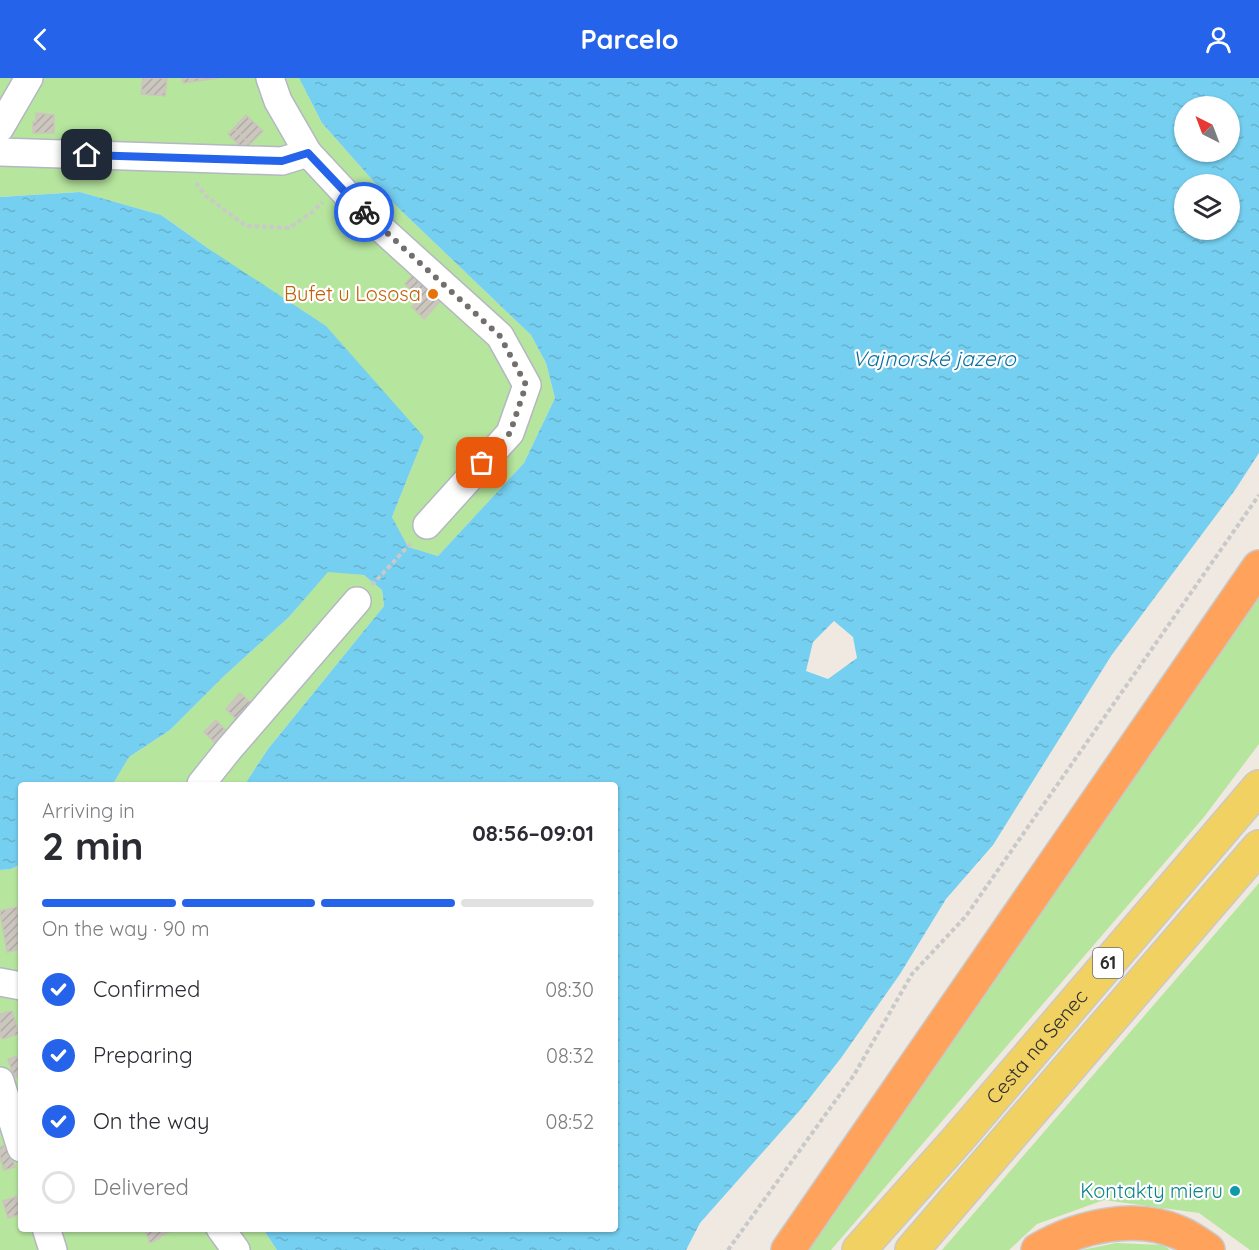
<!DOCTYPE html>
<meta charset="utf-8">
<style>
body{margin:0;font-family:Quicksand,sans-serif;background:#f7f7f7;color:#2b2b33;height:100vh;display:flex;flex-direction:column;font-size:22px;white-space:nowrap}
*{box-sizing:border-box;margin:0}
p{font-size:20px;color:#7c7c81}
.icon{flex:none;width:33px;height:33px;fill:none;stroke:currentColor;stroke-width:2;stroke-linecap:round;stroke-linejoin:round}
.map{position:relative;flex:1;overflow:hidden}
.panel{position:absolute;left:18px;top:704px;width:600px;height:450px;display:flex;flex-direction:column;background:#fff;border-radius:6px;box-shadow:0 2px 4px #0004}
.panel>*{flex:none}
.needle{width:39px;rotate:318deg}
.controls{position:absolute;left:1174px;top:18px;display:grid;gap:12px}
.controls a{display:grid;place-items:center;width:66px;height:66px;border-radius:50%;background:#fff;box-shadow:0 2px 4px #0004;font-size:30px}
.pin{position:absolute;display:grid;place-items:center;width:51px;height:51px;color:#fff;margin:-26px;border-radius:12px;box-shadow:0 3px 9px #0006}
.courier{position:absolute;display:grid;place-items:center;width:60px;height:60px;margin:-30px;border:4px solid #2563eb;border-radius:50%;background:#fff;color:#222;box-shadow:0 2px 8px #0007}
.summary em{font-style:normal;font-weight:800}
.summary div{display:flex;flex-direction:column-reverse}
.summary{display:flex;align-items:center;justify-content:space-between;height:102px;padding:0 24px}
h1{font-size:39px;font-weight:800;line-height:45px}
.bar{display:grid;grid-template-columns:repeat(4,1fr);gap:9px 6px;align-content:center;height:72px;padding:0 24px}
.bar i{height:8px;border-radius:4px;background:#e1e1e2}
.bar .selected{background:#2563eb}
.bar p{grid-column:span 4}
ol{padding:0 24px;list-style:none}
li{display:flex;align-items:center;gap:18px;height:66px}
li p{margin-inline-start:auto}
li .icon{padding:6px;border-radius:50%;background:#2563eb;color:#fff;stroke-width:4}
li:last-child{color:#7c7c81}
li i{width:33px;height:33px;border:3px solid #e1e1e2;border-radius:50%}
header{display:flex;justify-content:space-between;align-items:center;height:78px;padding:0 24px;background:#2563eb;color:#fff;font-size:27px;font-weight:800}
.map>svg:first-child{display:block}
.green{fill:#b6e59e}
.water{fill:url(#water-ripples);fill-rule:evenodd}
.building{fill:url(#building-hatch);stroke:#cbc5ba;stroke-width:1.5}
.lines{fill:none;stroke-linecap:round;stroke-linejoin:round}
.minor-casing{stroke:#b4b7c1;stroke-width:30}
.major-casing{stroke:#c9c9c9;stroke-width:36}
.highway-casing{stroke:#c9c9c9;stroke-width:36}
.path{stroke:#c9c9c9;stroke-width:4;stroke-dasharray:4.5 3;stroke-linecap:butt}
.minor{stroke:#fff;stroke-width:27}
.major{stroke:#f2d163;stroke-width:33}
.highway{stroke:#ffa35c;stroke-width:33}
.done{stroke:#726f6d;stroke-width:6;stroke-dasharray:0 10.8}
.route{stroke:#2563eb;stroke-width:8}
.food-dot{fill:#e8710a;stroke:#fff;stroke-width:2}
.culture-dot{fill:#0f9aa8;stroke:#fff;stroke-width:2}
.labels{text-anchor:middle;stroke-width:4.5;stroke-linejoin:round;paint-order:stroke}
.shield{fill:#fff;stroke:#6d6d6d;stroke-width:1.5}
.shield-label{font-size:18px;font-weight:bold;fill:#2e2e2e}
.food-label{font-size:20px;fill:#c56008;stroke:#fff;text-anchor:end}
.street-label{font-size:20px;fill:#2e2e2e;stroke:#fff}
.culture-label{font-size:20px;fill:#0d838f;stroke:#fff;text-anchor:end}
.water-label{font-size:21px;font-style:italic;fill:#0d6fa3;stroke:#fff}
</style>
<header><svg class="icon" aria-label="back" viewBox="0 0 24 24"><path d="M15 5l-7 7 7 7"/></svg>Parcelo<svg class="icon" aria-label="person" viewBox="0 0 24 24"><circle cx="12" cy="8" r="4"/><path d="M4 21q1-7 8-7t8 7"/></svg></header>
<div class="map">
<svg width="1259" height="1172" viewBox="0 0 1259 1172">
<defs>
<pattern id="water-ripples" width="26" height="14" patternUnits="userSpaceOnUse" patternTransform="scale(1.5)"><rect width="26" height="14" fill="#75cff0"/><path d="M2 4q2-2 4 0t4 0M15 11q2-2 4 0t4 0" fill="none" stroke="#66b2ce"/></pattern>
<pattern id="building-hatch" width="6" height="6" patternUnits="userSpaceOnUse" patternTransform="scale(1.5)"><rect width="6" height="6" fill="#cbc7bf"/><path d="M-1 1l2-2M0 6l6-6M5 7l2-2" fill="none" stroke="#afaba4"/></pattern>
</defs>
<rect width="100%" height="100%" fill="#efe9e1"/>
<!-- green -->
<g class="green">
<path d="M0,0H299L322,45L390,122L531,257L546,285L555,320L524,385L438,478L407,469L392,439L424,359L209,171L161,137L80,114L0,119Z"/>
<path d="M328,493L364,497L382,512L384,528L268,671L245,706H113L129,679L170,652L223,599L289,539Z"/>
<path d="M1259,514V666L1204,739L831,1172H805Z"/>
<path d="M21,786V1150L263,1151L277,1172H0V792L11,791Z"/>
<path d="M1259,805V1172H1250L1199,1135L1104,1122L1037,1146L1009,1172H942Z"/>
<path d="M1116,1165L1163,1167L1170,1172H1082Z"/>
</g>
<!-- water -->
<path class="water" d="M299,0H1259V375L1235,412L1111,578L993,767L946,821L900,896L841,980L801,1031L700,1145L686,1172H277L263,1151L615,1150V706H245L268,671L384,528L382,512L364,497L328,494L289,539L223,599L170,652L129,679L113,706H21V786L11,791L0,792V119L80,114L161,137L209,171L326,248L424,359L392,439L408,469L438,478L524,385L555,320L546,285L531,257L390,122L322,45ZM1185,28H1230V74H1185ZM1185,106H1230V152H1185ZM834,543L853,559L857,580L828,601L806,593L813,564Z"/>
<!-- building -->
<g class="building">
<path d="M143,0H167L165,18L141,16Z"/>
<path d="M182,0H219L183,5Z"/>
<path d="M36,35L54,37V55H33V44H36Z"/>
<path d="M246,37L263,53L250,66L234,50Z"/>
<path d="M234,50L250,66L244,72L228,56Z"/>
<path d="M415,195L443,220L424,241L412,229L420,220L405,206Z"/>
<path d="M240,615L251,625L236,641L226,631Z"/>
<path d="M216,642L226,653L215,665L204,654Z"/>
<path d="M21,828V871L7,874L0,833Z"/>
<path d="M12,933L19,956L2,961L0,954V936Z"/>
<path d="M21,977V997L14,999L8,981Z"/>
<path d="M8,1066L15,1089L4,1092L0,1079V1069Z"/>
<path d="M21,1117V1136L8,1140L3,1123Z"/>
<path d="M144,1150H172L173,1152L160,1158V1160L150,1165Z"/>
</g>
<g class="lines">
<defs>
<g id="minor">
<path d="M0,50L29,0"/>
<path d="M0,74L282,83L308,75L278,23L270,0"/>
<path d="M308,75L364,135L500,258L527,307L510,355L427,447"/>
<path d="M201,706L229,671L357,523"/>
<path d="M0,904L21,908"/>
<path d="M0,1003L21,1070"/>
<path d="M46,1150L53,1172"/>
<path d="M220,1150L236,1172"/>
</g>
<g id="major">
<path id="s1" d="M859,1172L958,1061L1259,709"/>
<path d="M912,1172L1259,769"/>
</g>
<g id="highway">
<path d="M788,1172L1259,489"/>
<path d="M1038,1172C1079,1148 1136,1135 1180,1155C1190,1159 1199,1166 1208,1172"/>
</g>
</defs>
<!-- minor casing -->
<use href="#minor" class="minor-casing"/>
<!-- major casing -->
<use href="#major" class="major-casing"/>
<!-- highway casing -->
<use href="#highway" class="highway-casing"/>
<!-- path -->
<g class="path">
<path d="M196,105L206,118L246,148L289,150L312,134L323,124"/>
<path d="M372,507L412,464"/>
<path d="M728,1172L854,997L912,896L966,838L1259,417"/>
</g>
<!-- minor -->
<use href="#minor" class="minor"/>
<!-- major -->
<use href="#major" class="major"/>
<!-- highway -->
<use href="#highway" class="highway"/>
</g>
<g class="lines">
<!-- done -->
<path class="done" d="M364,134L500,258L526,307L510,355L482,385"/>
<!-- route -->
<path class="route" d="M87,77L282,83L308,75L364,134"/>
</g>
<!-- markers -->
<circle class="food-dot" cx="433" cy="216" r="6"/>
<circle class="culture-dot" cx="1235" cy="1113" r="6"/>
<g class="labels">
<!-- shield labels -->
<rect class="shield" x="1093" y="870" width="30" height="30" rx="4.5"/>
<g class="shield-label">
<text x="1108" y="891">61</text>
</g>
<!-- food labels -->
<g class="food-label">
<text x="421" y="223">Bufet u Lososa</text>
</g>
<!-- street labels -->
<g class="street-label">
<text dy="7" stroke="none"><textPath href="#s1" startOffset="270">Cesta na Senec</textPath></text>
</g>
<!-- culture labels -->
<g class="culture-label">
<text x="1223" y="1120">Kontakty mieru</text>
</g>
<!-- water labels -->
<g class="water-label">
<text x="934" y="288">Vajnorské jazero</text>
</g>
</g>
</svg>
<div class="controls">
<a><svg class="needle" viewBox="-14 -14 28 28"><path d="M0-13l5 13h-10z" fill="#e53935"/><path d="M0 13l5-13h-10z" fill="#7c7c81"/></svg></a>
<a><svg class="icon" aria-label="layers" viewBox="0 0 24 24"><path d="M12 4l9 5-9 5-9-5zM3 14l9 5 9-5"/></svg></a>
</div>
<div class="pin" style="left:482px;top:385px;background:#ea580c"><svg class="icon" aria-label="bag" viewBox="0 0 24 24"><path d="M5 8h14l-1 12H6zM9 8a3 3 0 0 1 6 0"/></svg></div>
<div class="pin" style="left:87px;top:77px;background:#1f2937"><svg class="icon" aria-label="home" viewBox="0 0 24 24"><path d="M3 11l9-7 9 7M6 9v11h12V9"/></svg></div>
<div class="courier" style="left:364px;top:134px"><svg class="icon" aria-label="bike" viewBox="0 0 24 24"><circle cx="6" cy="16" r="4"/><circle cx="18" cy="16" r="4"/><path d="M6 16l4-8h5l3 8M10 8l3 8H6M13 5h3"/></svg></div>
<section class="panel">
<div class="summary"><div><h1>2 min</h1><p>Arriving in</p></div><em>08:56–09:01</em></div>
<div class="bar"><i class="selected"></i><i class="selected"></i><i class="selected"></i><i></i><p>On the way · 90 m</p></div>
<ol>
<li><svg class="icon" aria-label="check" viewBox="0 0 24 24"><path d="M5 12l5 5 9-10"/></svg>Confirmed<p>08:30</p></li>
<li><svg class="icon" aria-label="check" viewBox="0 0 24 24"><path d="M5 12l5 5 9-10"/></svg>Preparing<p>08:32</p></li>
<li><svg class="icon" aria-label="check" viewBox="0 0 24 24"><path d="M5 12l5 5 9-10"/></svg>On the way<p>08:52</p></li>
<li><i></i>Delivered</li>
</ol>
</section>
</div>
